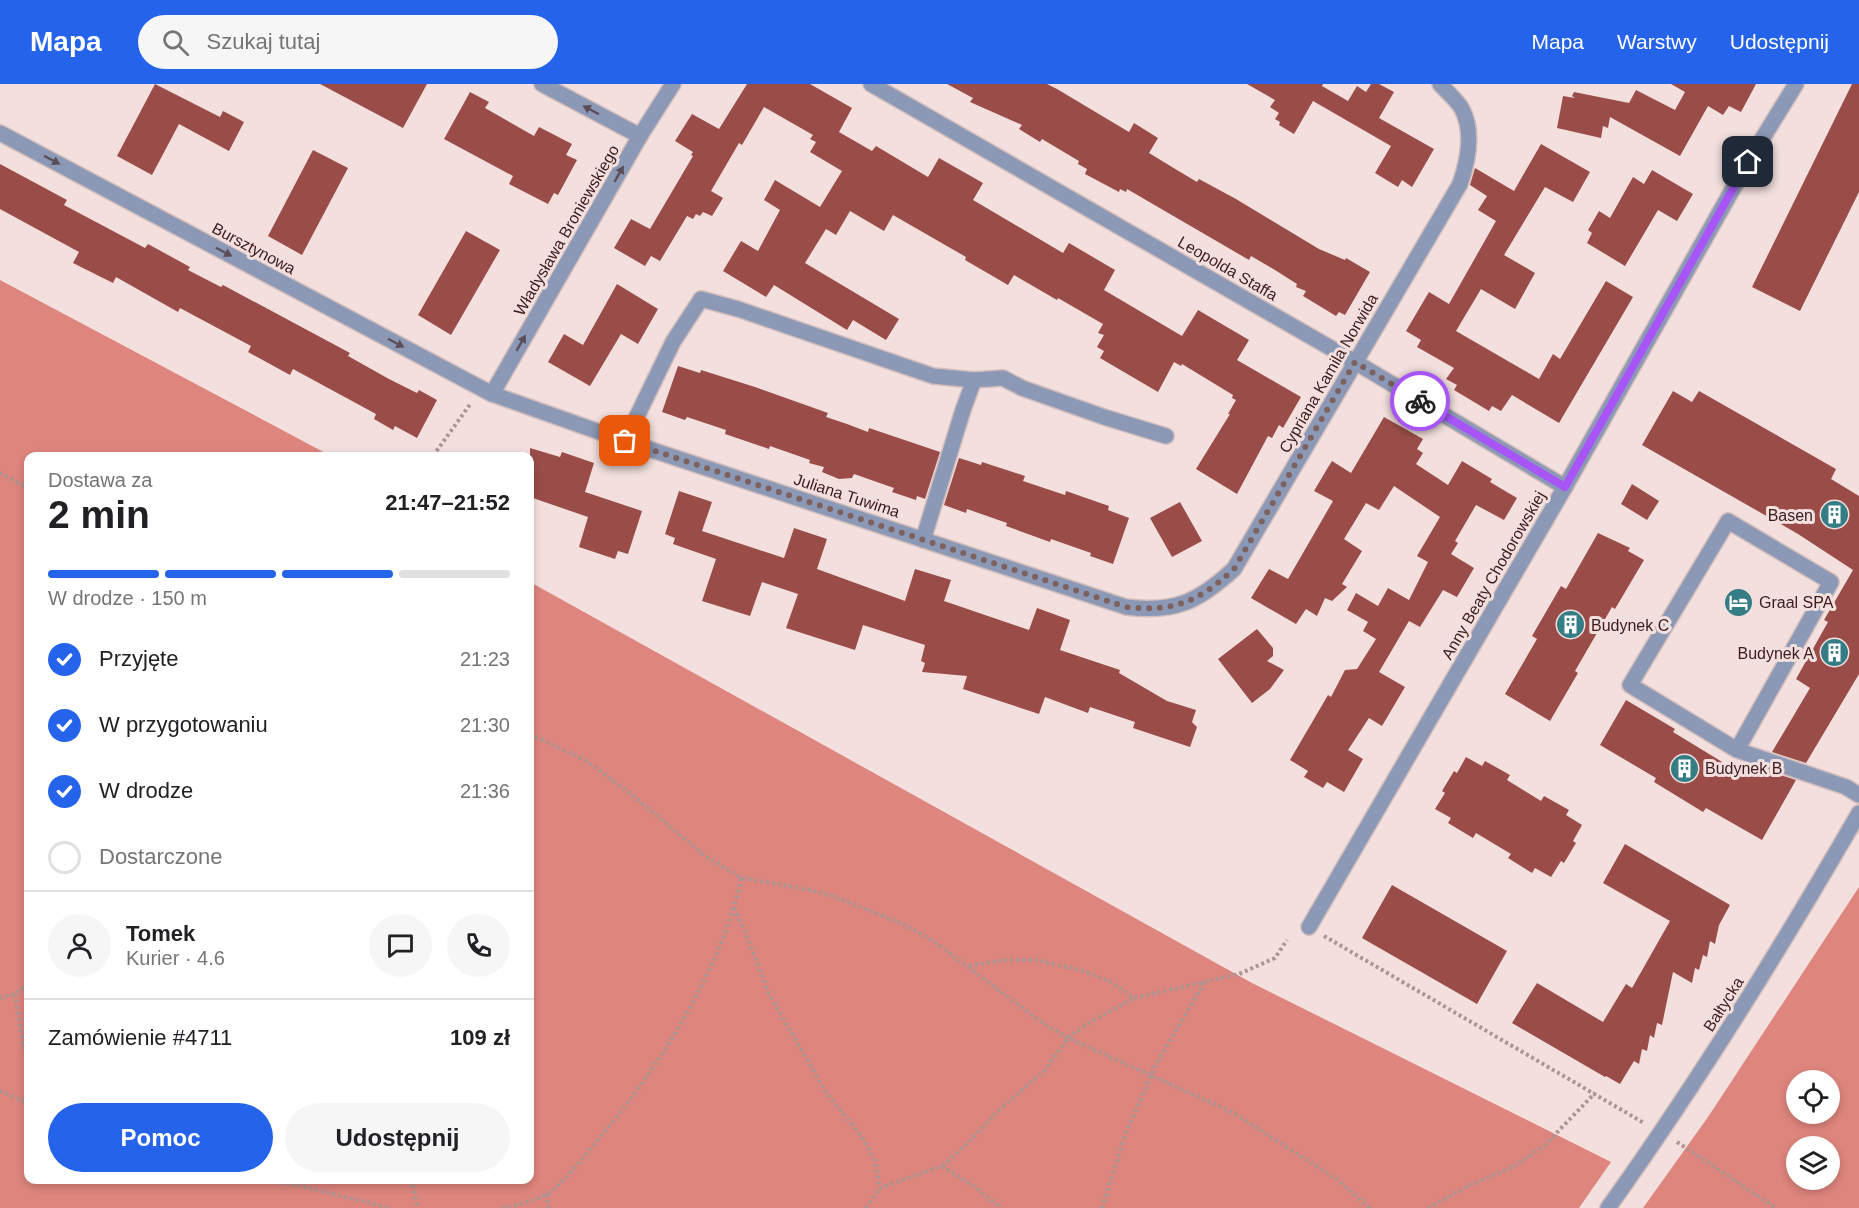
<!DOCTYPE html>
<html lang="pl">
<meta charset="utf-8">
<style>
body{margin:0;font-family:Helvetica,sans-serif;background:#f6f6f6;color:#202124;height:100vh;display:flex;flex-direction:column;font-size:22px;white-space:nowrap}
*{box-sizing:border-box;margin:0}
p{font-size:20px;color:#757577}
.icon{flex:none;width:33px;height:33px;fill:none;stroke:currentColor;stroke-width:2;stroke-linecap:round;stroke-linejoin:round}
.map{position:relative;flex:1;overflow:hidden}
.details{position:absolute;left:24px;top:368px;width:510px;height:732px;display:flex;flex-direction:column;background:#fff;border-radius:12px;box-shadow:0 3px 9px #0003}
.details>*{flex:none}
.controls{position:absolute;left:1786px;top:986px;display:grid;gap:12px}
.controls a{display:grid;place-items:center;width:54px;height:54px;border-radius:50%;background:#fff;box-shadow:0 3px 9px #0003;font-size:30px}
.pin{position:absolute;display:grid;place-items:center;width:51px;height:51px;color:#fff;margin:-26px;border-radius:12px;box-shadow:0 3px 9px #0006}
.courier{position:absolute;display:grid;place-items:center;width:60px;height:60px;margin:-30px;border:4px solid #a855f7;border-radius:50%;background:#fff;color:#222;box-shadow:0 2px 8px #0007}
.head em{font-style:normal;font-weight:800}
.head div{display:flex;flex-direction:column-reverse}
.head{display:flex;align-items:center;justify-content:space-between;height:102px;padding:0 24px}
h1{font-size:39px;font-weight:800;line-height:45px}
.bar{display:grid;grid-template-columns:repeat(4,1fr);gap:9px 6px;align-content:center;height:72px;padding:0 24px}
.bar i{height:8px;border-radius:4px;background:#e0e0e0}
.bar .current{background:#2563eb}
.bar p{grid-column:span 4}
.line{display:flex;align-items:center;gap:15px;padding:0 24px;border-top:2px solid #e0e0e0}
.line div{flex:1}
.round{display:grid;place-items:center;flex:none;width:63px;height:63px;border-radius:32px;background:#f6f6f6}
ol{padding:0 24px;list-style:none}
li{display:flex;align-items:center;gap:18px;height:66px}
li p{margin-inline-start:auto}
li .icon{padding:6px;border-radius:50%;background:#2563eb;color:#fff;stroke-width:4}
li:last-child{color:#757577}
li i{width:33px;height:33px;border:3px solid #e0e0e0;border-radius:50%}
.button{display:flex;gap:12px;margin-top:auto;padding:12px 24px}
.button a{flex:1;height:69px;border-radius:36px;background:#2563eb;color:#fff;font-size:24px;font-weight:800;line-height:69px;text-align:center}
.button a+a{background:#f6f6f6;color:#202124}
header{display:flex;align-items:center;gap:36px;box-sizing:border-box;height:84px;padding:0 30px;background:#2563eb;color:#fff}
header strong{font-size:28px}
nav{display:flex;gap:33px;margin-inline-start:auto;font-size:21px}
.search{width:420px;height:54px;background:#f6f6f6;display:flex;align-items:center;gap:15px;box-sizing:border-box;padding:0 21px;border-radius:33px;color:#757577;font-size:22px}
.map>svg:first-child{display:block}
.forest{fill:#de857d;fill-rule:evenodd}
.building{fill:#9a4d48}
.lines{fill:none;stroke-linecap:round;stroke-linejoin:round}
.minor-casing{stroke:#d2bdbb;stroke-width:18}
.path{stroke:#ac9492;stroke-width:4;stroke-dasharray:3 3;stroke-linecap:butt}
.minor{stroke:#8b99b7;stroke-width:15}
.oneway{fill:#5c4e59}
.done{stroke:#7d615f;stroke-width:6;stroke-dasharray:0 10.8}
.route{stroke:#a855f7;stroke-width:8}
.labels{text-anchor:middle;stroke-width:6;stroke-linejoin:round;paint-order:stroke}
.street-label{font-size:16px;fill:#3d1c1a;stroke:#f3e0de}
.poi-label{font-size:16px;fill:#3d1c1a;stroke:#f3e0de;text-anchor:start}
</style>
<header>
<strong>Mapa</strong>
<div class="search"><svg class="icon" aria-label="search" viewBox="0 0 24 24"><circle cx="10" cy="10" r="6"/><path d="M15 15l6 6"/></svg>Szukaj tutaj</div>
<nav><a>Mapa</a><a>Warstwy</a><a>Udostępnij</a></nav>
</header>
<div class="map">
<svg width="1859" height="1124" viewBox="0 0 1859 1124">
<rect width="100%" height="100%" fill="#f3e0de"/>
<!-- forest -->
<g class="forest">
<path d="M0,196L331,372H28V1095H530V498L1252,899L1611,1078L1579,1124H0Z"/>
<path d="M1859,803V1124H1643L1708,1033ZM1797,996H1830V1029H1797ZM1797,1062H1830V1095H1797Z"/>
</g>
<!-- building -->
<g class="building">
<path d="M155,0L220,33L223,27L244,38L229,67L179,40L152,91L117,72Z"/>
<path d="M320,0H427L403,44Z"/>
<path d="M747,0H810L852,24L839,48L872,67L876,62L928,93L939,74L983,99L973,116L1063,169L1069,159L1115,186L1104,206L1182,252L1198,226L1249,256L1237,276L1301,313L1283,344L1279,341L1272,354L1268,352L1237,410L1196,385L1230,330H1228L1236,316L1232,314L1233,311L1182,280L1181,282L1174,278L1158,308L1100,274L1104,267L1097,263L1104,251L1098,249L1103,240L1058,214L1057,216L1014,191L1008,201L965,176L966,173L893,131L884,147L850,127L836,151L826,145L805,179L899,235L886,256L853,236L847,246L774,201L766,213L723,187L741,157L758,167L780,126L764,116L775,96L820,123L842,87L810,68L816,58L810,55L813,51L764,23L742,61L739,59L711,107L723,114L712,132L703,128L700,132L696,130L693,135L687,132L660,177L651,172L645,182L614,164L631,135L650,145L693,72L691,71L693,68L675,57L692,30L719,45Z"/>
<path d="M947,0H1047L1057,5L1129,48L1134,39L1158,54L1149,69L1172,83L1197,98L1199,95L1236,115L1319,165L1345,176L1346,174L1370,188L1345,231L1339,228L1336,232L1303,212L1306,207L1296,203L1297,200L1275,186L1251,172L1249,176L1225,162L1127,105L1126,108L1120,105L1119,108L1085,90L1087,85L1078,80L1079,77L1042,55L1040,58L1019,45L1022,41L970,18L973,14Z"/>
<path d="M1247,0H1323L1322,2L1348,17L1357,2L1366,8L1371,0H1379L1394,8L1379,34L1434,65L1412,103L1402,96L1398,103L1375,89L1391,62L1313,17L1294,50L1279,41L1280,38L1275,35L1279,29L1270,23L1275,16Z"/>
<path d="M1671,0H1756L1741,28L1729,22L1723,31L1708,22L1680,72L1610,33L1608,44L1603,42L1601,54L1557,44L1563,12L1575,14L1572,12L1574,8L1629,19L1636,6L1675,26L1685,8Z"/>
<path d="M1852,0H1859V108L1800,227L1752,203Z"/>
<path d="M470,8L489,18L485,24L534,52L539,43L572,60L566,71L577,76L558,111L554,109L548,120L509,100L513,92L444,55Z"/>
<path d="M1541,60L1590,88L1573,118L1545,103L1504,171L1535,189L1515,225L1481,205L1456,247L1539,295L1553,270L1560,275L1606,197L1633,213L1559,339L1512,311L1501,327L1492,322L1489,327L1454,306L1457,301L1446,295L1454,284L1417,263L1421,256L1406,247L1429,208L1449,220L1496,137L1478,126L1487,112L1470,101L1475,84L1514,107Z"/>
<path d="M313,66L348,84L302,171L268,152Z"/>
<path d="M0,80L67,116L64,121L145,164L148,160L190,183L188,186L221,203L223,201L350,269L348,272L389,295L417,309L419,306L437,316L417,354L395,342L393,346L374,335L376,330L293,285L290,291L248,268L251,262L180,224L178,228L116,193L113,199L73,179L79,168L0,125Z"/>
<path d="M1652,86L1693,110L1677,137L1658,126L1625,182L1587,159L1592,149L1588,146L1599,127L1610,134L1633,93L1644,100Z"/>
<path d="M466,147L500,166L451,251L418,231Z"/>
<path d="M617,200L658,225L638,260L621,250L590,302L548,278L564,250L583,261Z"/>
<path d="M678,282L700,289L701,286L755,303L828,329L826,333L847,340L868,348L869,344L940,368L925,415L917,412L916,416L892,408L894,404L854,390L852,394L839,395L822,388L824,383L809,379L810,376L770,362L769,365L725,350L726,346L687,333L685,336L662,328Z"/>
<path d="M1673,307L1692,318L1699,307L1836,385L1831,395L1859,412V590L1806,679L1772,668L1810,604L1796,595L1828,538L1824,536L1853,486L1798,450L1642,361Z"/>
<path d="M1384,333L1423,355L1417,365L1423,369L1416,380L1448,401L1462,377L1492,395L1490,398L1517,414L1504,436L1476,421L1455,457L1458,459L1451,470L1474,484L1457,513L1443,506L1420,543L1409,537L1379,588L1405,603L1382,642L1369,634L1348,666L1363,675L1344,708L1327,698L1323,704L1304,693L1308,687L1290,676L1328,611L1331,613L1345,586L1357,585L1376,555L1363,547L1368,538L1347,526L1356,509L1378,522L1388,504L1409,516L1428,478L1417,472L1440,433L1394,402L1379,426L1366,419L1344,455L1362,467L1342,500L1347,503L1332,517L1325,514L1317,532L1306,525L1296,540L1251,514L1269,485L1288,495L1333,417L1314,407L1327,385L1332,377L1351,389Z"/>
<path d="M530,364L560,373L562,368L594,379L585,408L642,427L628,470L618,467L615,475L579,463L588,433L530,413Z"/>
<path d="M959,374L981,381L982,378L1025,392L1023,397L1065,411L1066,407L1109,422L1108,426L1129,434L1113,480L1090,472L1091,469L1051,455L1050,458L1006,442L1007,439L967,425L966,429L944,421Z"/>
<path d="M1632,400L1659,417L1647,436L1621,420Z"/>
<path d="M679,407L712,418L702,447L784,474L794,444L827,455L817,485L905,517L915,485L951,496L944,517L1029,546L1037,524L1070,536L1060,566L1120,586L1119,589L1167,617L1196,626L1192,638L1197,643L1190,663L1133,644L1135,638L1090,623L1088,629L1045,613L1039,630L963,605L967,592L922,588L925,579L921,577L925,561L863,541L855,566L786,544L798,510L762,498L750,532L702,517L716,475L673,460L675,454L665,450Z"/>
<path d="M1180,418L1202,457L1172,473L1150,434Z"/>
<path d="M1598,449L1630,464L1628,467L1644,476L1615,525L1612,523L1575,587L1578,589L1550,637L1505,610L1537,555L1532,552L1561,502L1566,505Z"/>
<path d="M1257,545L1273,564V572L1267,577L1284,586L1270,605L1252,619L1218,575Z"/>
<path d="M1626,616L1675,645L1673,648L1737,687L1739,682L1757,693L1762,685L1796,696L1762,756L1706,724L1703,728L1654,698L1656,694L1600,661Z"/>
<path d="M1466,673L1482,682L1485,677L1510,691L1507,696L1541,717L1544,712L1569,726L1566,731L1582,741L1573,757L1576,759L1564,779L1561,777L1551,793L1535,784L1532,789L1508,774L1511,770L1476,749L1473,754L1448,739L1451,734L1435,725L1445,709L1442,707L1454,687L1457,689Z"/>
<path d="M1625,760L1730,821L1719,841L1715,860L1710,857L1707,873L1703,871L1699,886L1695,884L1692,899L1673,888L1662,941L1657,939L1654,954L1650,951L1647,967L1642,965L1639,980L1634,977L1620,1000L1606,992L1605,993L1512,939L1537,899L1603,938L1626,900L1632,904L1670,837L1603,799Z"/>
<path d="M1392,801L1507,867L1477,920L1362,854Z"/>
</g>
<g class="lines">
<defs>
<g id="minor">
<path d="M542,0L640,52"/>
<path d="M871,0L1355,278L1565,403"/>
<path d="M0,49L492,310L625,357L1126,523C1175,529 1198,518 1234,485L1460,100C1468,77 1474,48 1462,25C1457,16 1447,8 1440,0"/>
<path d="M492,310L640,52L673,0"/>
<path d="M625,357L673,258L701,215L738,225L933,292L974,296"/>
<path d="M923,456L963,326L974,296L1003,294L1022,304L1104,333L1166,352"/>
<path d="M1737,666L1831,498L1728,437L1630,601L1737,666L1846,703L1859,711"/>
<path d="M1309,843L1565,403L1748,78L1796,0"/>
<path d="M1608,1124C1699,997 1781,864 1859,729"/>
</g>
</defs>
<!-- minor casing -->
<use href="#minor" class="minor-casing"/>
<!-- path -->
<g class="path">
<path d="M433,372L471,319"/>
<path d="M0,389L28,404"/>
<path d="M530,650L587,677L631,710L705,772L742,794L800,804L830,811L903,840L932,856L1040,937L1068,954L1234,1029L1338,1096L1370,1124"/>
<path d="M734,824L746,850L769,910L827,1010L862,1053L875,1078L880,1104L942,1082L975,1103L1001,1124"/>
<path d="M1324,852L1644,1039"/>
<path d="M969,882L1004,876H1036L1080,886L1111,898L1134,914L1239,890L1275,874L1287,856"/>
<path d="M15,910L23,960L28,976"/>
<path d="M0,914L15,910L28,900"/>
<path d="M0,1007L28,1019"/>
<path d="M1677,1058L1776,1124"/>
<path d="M943,1082L973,1054L997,1028L1045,986L1068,954L1090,938L1134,914"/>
<path d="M256,1095L296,1101L391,1124"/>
<path d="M411,1095L418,1124"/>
<path d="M546,1110L549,1124"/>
<path d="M502,1124C516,1121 532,1118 545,1111C564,1100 582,1075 596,1058C642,1004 682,945 712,880C725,853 734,823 742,794"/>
<path d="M866,1124L880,1104"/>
<path d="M1102,1124L1125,1051L1155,982L1204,899"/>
<path d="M1428,1124L1468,1102L1514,1082L1543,1063L1595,1009"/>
</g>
<!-- minor -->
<use href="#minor" class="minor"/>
</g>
<!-- one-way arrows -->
<defs><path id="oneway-solid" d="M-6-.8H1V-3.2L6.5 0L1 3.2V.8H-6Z" transform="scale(1.5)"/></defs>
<g class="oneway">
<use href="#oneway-solid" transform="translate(591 26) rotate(-152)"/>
<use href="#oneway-solid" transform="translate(52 76) rotate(28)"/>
<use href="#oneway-solid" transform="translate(619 90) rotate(-60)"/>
<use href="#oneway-solid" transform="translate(224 168) rotate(28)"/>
<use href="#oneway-solid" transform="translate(396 259) rotate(28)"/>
<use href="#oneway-solid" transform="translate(521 259) rotate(-60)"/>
</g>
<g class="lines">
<!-- done -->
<path class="done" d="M625,357L1126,523C1175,528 1198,518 1234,485L1355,278L1420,317"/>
<!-- route -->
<path class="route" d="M1420,317L1565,403L1748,78"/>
</g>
<!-- icons -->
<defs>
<symbol id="building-disc" viewBox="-11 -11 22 22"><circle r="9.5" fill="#357d85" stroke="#f3e0de"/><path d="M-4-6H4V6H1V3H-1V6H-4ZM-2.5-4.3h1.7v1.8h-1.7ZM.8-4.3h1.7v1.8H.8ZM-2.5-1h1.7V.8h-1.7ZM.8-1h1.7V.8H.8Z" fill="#fff"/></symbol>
<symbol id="hotel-disc" viewBox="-11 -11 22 22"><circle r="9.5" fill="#357d85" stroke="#f3e0de"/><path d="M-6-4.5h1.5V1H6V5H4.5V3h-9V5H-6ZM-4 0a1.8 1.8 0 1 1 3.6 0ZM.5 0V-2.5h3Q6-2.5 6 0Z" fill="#fff"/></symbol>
</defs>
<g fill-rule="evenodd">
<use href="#building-disc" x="1818" y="414" width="33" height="33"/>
<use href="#hotel-disc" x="1722" y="502" width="33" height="33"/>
<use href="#building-disc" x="1554" y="524" width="33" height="33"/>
<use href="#building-disc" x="1818" y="552" width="33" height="33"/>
<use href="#building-disc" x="1668" y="668" width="33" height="33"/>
</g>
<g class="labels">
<!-- street labels -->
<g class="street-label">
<text transform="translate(566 146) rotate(-60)" y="6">Władysława Broniewskiego</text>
<text transform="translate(254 164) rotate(28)" y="6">Bursztynowa</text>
<text transform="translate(1228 184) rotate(30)" y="6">Leopolda Staffa</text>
<text transform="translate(1328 289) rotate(-60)" y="6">Cypriana Kamila Norwida</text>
<text transform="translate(847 411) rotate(18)" y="6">Juliana Tuwima</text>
<text transform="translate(1493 491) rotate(-60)" y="6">Anny Beaty Chodorowskiej</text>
<text transform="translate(1723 920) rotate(-58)" y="6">Bałtycka</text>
</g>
<!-- poi labels -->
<g class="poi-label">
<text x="1813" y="437" text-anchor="end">Basen</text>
<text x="1759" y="524">Graal SPA</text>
<text x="1591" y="547">Budynek C</text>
<text x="1814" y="575" text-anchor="end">Budynek A</text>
<text x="1705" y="690">Budynek B</text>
</g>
</g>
</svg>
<div class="controls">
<a><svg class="icon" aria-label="locate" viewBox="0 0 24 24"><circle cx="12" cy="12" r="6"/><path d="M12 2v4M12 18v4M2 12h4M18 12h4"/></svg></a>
<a><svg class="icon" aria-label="layers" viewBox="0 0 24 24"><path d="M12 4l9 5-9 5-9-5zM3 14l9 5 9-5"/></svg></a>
</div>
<div class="pin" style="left:625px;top:357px;background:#ea580c"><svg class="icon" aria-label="bag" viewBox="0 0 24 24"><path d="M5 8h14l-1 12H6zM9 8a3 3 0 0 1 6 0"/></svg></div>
<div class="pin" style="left:1748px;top:78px;background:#1f2937"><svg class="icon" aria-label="home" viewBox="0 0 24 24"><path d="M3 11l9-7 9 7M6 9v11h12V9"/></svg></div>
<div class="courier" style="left:1420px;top:317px"><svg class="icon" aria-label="bike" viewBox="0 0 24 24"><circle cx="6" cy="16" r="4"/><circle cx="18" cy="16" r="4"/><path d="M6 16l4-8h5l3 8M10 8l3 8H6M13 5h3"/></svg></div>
<section class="details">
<div class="head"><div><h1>2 min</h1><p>Dostawa za</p></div><em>21:47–21:52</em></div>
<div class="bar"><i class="current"></i><i class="current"></i><i class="current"></i><i></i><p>W drodze · 150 m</p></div>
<ol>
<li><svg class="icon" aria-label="check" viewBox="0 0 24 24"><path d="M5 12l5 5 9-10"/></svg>Przyjęte<p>21:23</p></li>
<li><svg class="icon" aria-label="check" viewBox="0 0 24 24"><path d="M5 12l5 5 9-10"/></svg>W przygotowaniu<p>21:30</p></li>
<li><svg class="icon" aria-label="check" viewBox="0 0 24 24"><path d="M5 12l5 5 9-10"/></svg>W drodze<p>21:36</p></li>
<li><i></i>Dostarczone</li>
</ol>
<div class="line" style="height:108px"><a class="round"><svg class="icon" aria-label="person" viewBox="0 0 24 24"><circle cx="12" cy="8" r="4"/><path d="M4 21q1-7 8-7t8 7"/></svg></a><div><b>Tomek</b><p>Kurier · 4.6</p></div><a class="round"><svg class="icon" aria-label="chat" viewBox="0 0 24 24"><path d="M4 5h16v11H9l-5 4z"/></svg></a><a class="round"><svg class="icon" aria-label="phone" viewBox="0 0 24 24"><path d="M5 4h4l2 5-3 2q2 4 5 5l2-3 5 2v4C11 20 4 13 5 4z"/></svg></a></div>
<div class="line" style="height:78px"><div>Zamówienie #4711</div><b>109 zł</b></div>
<div class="button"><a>Pomoc</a><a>Udostępnij</a></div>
</section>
</div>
